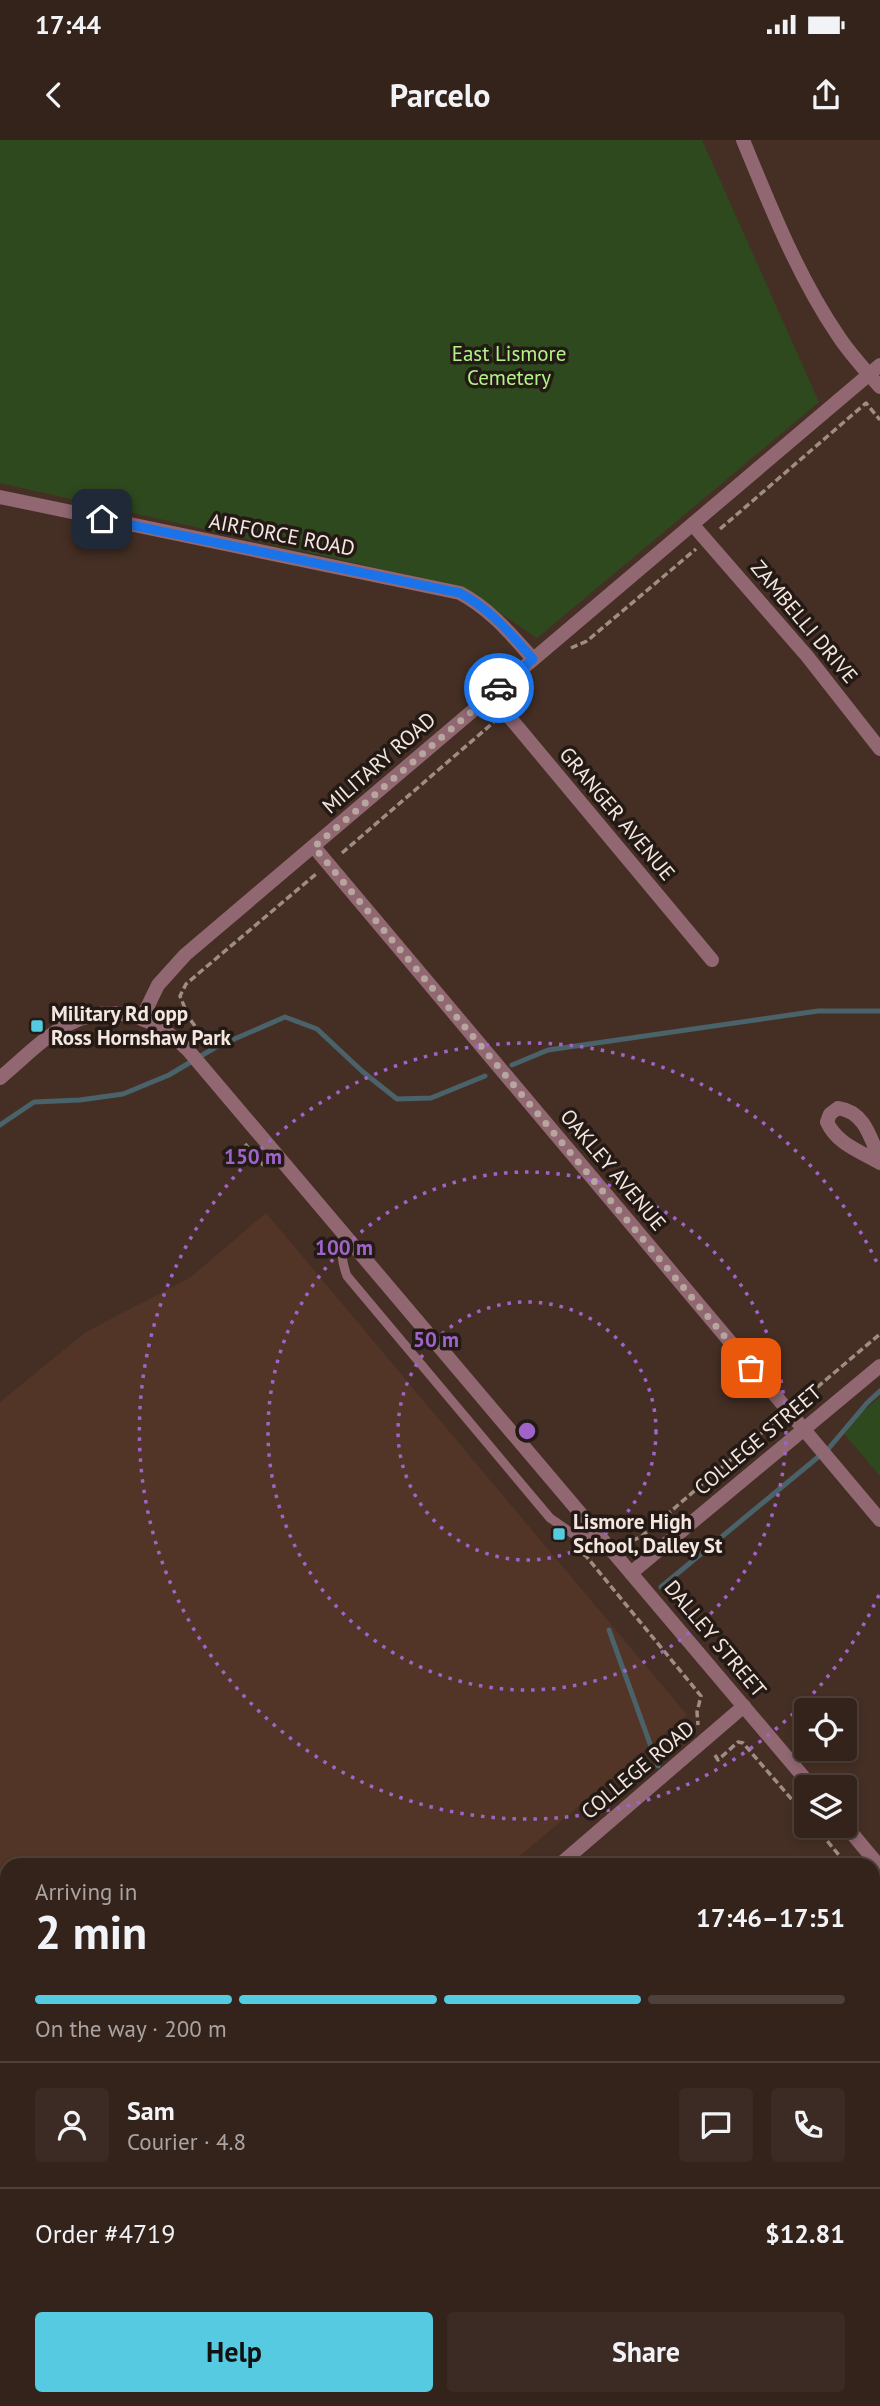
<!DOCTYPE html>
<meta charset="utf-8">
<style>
body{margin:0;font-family:"PT Sans",sans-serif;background:#3c2b24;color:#f1f3f6;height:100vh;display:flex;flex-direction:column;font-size:26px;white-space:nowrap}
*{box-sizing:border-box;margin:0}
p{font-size:23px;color:#a9a4a3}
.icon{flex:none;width:38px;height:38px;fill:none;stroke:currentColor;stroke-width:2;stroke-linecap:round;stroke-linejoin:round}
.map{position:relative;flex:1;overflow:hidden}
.side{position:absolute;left:0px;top:1718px;width:880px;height:548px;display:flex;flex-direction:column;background:#34231b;border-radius:21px 21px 0 0;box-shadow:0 4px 10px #0003,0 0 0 2px #4e403a}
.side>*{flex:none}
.fabs{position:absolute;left:794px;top:1558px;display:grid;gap:14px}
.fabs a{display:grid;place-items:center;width:63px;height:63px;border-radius:7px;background:#34231b;box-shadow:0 4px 10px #0003,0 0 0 2px #4e403a;font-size:35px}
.pin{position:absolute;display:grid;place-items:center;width:60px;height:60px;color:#fff;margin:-30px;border-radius:14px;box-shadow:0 4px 10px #0006}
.courier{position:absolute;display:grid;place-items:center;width:70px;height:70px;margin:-35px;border:5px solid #1a73e8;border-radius:50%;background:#fff;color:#222;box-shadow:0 2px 9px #0007}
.head em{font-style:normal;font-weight:700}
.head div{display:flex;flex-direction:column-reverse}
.head{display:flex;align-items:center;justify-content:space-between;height:119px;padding:0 35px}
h1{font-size:46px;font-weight:700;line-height:52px}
.bar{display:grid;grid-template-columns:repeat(4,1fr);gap:10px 7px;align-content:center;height:84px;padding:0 35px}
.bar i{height:9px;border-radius:5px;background:#4e403a}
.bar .current{background:#55cae0}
.bar p{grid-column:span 4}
.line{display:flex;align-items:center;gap:18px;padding:0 35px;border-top:2px solid #4e403a}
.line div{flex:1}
.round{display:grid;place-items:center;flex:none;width:74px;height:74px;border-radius:7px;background:#3c2b24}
.cta{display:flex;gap:14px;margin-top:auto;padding:14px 35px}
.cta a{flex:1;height:80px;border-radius:7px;background:#55cae0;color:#111;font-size:28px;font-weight:700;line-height:80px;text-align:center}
.cta a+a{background:#3c2b24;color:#f1f3f6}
.status{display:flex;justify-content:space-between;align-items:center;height:49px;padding:0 35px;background:#34231b;direction:ltr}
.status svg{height:19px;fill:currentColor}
header{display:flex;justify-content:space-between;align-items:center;height:91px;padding:0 35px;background:#34231b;font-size:32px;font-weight:700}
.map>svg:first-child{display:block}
.built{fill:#523526}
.green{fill:#2f491e}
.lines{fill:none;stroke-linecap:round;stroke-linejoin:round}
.stream{stroke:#4a6269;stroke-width:5}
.path{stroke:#9f8d84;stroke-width:3.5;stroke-dasharray:7 3.5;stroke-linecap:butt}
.service{stroke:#916772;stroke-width:9}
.minor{stroke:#916772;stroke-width:14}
.tertiary{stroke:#916772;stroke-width:14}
.done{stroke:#b7a69e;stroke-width:7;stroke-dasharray:0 12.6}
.route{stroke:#1a73e8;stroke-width:9}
.ring{fill:none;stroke:#a064c9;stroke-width:3.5;stroke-dasharray:3.5 7}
.poi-dot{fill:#55cae0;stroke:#241a15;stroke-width:2.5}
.labels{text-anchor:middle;stroke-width:7;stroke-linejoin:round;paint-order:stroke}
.park-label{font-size:21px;fill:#b0f488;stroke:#241a15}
.street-label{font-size:21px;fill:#f5e6df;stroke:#241a15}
.poi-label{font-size:21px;font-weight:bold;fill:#f5e6df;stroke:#241a15;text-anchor:start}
.centre{fill:#a064c9;stroke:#241a15;stroke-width:3.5}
.ring-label{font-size:21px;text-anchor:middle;font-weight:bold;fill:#a064c9;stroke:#241a15;stroke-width:7;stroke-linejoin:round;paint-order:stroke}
</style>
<div class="status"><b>17:44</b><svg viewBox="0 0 49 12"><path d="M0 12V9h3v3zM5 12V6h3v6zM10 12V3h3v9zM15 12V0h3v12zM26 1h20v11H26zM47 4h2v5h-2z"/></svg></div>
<header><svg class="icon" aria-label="back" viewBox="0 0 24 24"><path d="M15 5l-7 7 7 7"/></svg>Parcelo<svg class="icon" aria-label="share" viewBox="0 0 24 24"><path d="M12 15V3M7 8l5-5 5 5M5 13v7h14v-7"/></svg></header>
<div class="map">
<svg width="880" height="2266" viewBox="0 0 880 2266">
<rect width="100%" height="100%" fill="#452f24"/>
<!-- built -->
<path class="built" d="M266,1073L687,1575L509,1725L7,1726V2155L0,2161V1262L86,1192L191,1137Z"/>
<!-- green -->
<g class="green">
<path d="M0,0H702L819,262L537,498L462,447L0,343Z"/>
<path d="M880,1257V1336L841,1290Z"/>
</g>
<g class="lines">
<!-- stream -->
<g class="stream">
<path d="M512,925L548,910L818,871H880"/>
<path d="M0,985L34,962L80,960L123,954L169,935L216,907L285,877L317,889L363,932L397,959L431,958L485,936"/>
<path d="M661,1447L829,1308L867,1263L880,1251"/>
<path d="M609,1490L658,1626"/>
</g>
<!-- path -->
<g class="path">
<path d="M720,389L866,263L880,280"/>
<path d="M571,508L587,501L696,409"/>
<path d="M342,713L494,582"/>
<path d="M195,886L189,878L180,856L186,844L316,734"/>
<path d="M245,1004L265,1027"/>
<path d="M800,1259L815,1249L880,1194"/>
<path d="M632,1401L642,1396L771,1285L774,1279"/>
<path d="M574,1409L586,1416L701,1556L697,1572L698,1585"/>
<path d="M715,1615L718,1620L738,1602L743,1603L807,1677"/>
<path d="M814,1685L848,1726"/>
<path d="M873,1755L880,1763"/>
</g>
<!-- service -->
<path class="service" d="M342,1091C341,1107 341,1121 347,1136L550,1378L573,1394L605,1403"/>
<!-- minor -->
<g class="minor">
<path d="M743,0C771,68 798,137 839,197C851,215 866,231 880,247"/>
<path d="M0,357L460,453C490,469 510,493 533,519"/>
<path d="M693,385L807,516L880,609"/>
<path d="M491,555L712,820"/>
<path d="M314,707L880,1380"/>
<path d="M142,878L158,845L185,815L880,225"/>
<path d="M880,1020C870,997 865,972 838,968L830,974L827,982C837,1004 860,1011 880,1023"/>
<path d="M558,1726L744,1566"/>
<path d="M873,1908L880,1903"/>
<path d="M873,2080L880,2088"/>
<path d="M0,2197L7,2191"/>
<path d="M384,2259L389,2266"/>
<path d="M682,2259L688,2266"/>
<path d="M468,2266L475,2259"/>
</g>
<!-- tertiary -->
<g class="tertiary">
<path d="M0,938C22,920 44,896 69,884C114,861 154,877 188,910L812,1647"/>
<path d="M631,1433L880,1226"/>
<path d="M845,1685L880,1727"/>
</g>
</g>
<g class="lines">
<!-- done -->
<path class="done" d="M499,548L314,707L751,1228"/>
<!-- route -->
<path class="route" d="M102,379L460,453C490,469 510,493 533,519L499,548"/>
</g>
<!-- distance rings -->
<g class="ring">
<circle cx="527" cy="1291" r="129"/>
<circle cx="527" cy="1291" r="259"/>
<path d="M879 1455A388 388 0 1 1 879 1127"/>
</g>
<!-- markers -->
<g class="poi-dot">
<rect x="30" y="879" width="14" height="14" rx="3.5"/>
<rect x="552" y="1387" width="14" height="14" rx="3.5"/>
</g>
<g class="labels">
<!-- park labels -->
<g class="park-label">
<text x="509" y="221">East Lismore<tspan x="509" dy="24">Cemetery</tspan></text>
</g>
<!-- street labels -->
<g class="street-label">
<text transform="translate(282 395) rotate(11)" y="7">AIRFORCE ROAD</text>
<text transform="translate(804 482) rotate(50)" y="7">ZAMBELLI DRIVE</text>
<text transform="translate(379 623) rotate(-41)" y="7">MILITARY ROAD</text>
<text transform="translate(617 674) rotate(50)" y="7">GRANGER AVENUE</text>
<text transform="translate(613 1030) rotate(50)" y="7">OAKLEY AVENUE</text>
<text transform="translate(758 1300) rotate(-40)" y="7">COLLEGE STREET</text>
<text transform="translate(715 1499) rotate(50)" y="7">DALLEY STREET</text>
<text transform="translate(638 1630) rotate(-40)" y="7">COLLEGE ROAD</text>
</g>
<!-- poi labels -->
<g class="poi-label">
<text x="51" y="881">Military Rd opp<tspan x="51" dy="24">Ross Hornshaw Park</tspan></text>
<text x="573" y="1389">Lismore High<tspan x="573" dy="24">School, Dalley St</tspan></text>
</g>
</g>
<circle cx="527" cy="1291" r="10" class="centre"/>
<g class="ring-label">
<text x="253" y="1024">150 m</text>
<text x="344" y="1115">100 m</text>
<text x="436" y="1207">50 m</text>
</g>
</svg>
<div class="fabs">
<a><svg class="icon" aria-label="locate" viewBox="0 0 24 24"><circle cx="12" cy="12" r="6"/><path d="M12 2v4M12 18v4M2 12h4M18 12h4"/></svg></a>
<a><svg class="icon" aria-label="layers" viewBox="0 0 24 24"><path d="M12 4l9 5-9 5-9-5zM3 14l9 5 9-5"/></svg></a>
</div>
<div class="pin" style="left:751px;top:1228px;background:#ea580c"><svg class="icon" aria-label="bag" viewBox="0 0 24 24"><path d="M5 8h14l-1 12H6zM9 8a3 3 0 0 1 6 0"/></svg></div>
<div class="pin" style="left:102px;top:379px;background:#1f2937"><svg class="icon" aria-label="home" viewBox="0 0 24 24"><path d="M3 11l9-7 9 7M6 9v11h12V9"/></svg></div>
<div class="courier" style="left:499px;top:548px"><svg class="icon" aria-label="car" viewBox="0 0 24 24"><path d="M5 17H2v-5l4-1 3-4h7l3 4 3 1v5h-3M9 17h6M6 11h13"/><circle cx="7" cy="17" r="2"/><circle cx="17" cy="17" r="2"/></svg></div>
<section class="side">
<div class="head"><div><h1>2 min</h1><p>Arriving in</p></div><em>17:46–17:51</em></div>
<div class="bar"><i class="current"></i><i class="current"></i><i class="current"></i><i></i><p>On the way · 200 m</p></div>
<div class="line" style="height:126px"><a class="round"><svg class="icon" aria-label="person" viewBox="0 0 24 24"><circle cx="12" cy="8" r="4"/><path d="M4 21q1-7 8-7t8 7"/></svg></a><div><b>Sam</b><p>Courier · 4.8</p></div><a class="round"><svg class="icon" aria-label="chat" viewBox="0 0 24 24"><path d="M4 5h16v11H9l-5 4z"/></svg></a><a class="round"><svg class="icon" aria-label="phone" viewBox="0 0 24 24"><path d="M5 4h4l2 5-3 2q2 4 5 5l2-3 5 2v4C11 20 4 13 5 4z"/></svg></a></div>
<div class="line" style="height:91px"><div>Order #4719</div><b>$12.81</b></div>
<div class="cta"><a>Help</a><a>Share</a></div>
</section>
</div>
